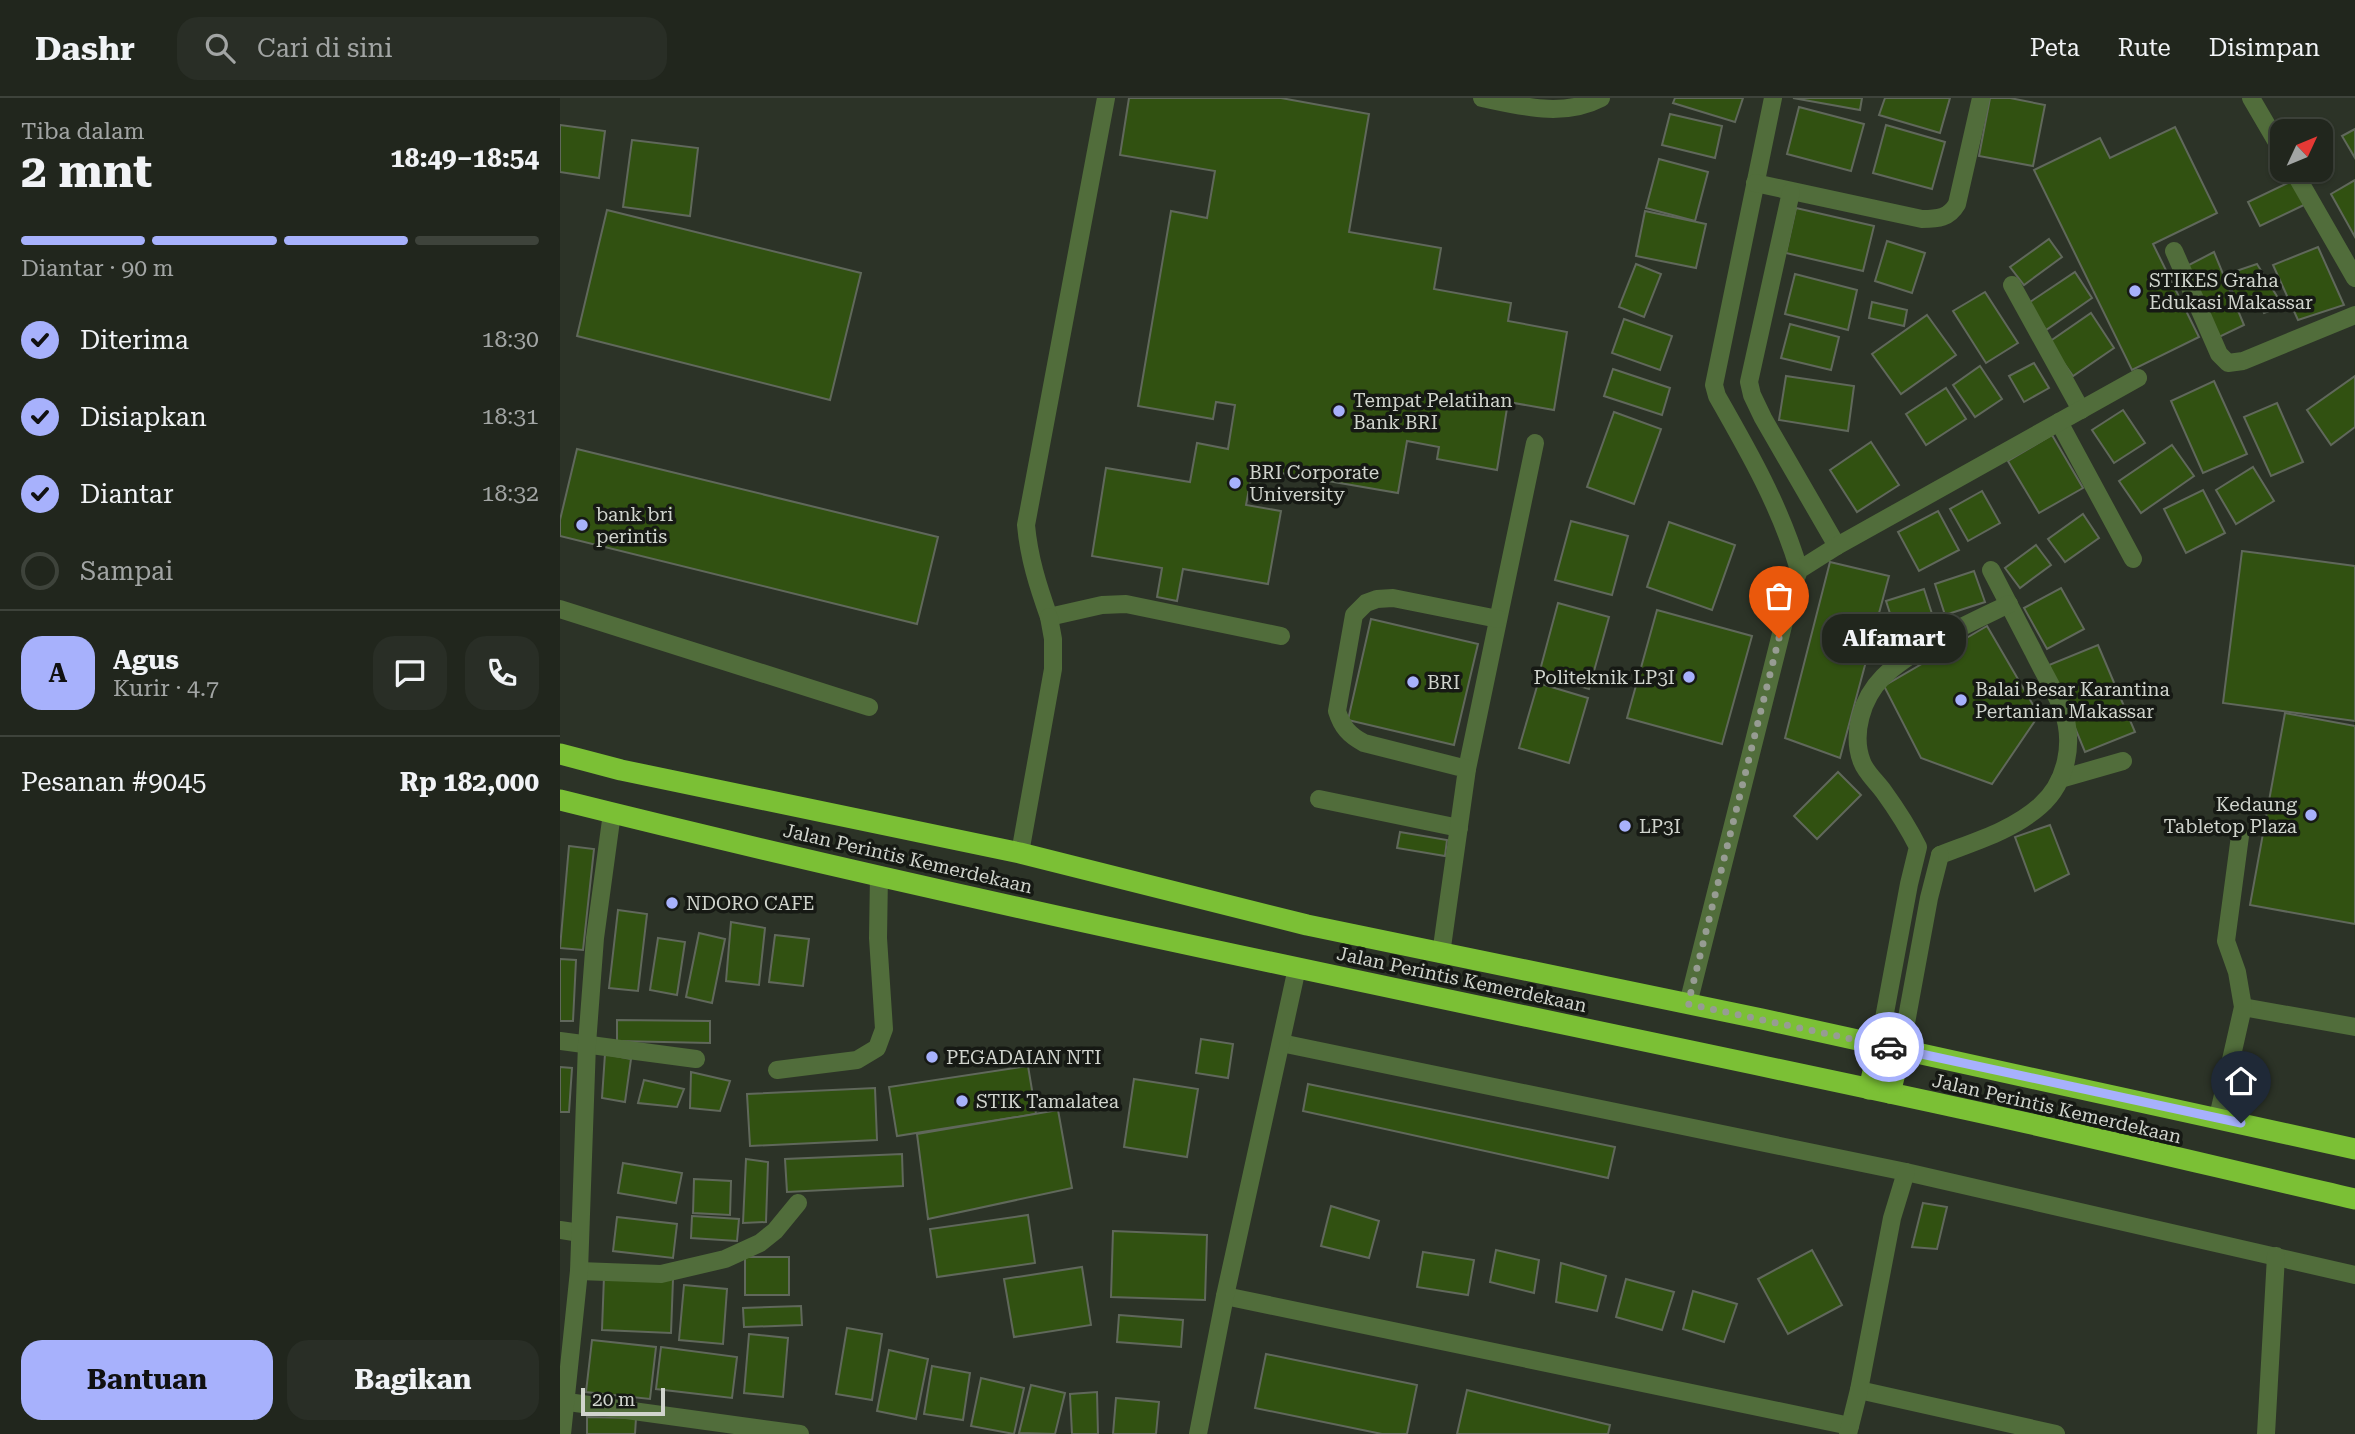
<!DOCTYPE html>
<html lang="id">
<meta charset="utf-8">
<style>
body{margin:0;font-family:"Roboto Serif",serif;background:#292e26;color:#f1f3f6;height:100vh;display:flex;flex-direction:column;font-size:26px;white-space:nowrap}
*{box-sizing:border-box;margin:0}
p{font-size:23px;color:#a2a5a4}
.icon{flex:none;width:38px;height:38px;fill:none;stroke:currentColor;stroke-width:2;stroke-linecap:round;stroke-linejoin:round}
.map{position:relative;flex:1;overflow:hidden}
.details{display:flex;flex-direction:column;background:#21261d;width:560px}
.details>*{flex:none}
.needle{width:46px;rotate:46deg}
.tools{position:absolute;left:1710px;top:21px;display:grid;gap:14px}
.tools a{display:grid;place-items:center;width:63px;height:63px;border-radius:14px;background:#21261d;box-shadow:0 2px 5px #0004,0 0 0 2px #3e433b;font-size:35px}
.scale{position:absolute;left:21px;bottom:18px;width:84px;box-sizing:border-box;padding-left:7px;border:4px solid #d0d4cd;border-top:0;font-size:19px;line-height:24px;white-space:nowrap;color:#d0d4cd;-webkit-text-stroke:5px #161914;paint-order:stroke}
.pin{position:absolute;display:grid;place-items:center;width:60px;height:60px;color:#fff;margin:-72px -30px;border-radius:50% 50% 50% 0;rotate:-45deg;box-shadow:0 0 7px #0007}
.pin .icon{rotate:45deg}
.courier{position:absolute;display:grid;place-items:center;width:70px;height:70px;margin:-35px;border:5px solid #a7b1fc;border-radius:50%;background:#fff;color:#222;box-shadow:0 2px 9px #0007}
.bubble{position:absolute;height:49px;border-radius:21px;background:#21261d;box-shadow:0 2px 5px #0004,0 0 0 2px #3e433b;font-size:23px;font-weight:700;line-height:49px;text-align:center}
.headline em{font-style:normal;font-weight:700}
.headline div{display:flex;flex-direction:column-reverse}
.headline{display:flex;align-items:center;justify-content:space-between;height:119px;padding:0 21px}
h1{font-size:46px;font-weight:700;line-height:52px}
.bar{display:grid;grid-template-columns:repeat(4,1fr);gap:10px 7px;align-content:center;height:84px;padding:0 21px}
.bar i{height:9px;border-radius:5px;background:#3e433b}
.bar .active{background:#a7b1fc}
.bar p{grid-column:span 4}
.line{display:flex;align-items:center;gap:18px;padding:0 21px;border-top:2px solid #3e433b}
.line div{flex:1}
.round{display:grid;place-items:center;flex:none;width:74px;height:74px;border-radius:21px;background:#292e26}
ol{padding:0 21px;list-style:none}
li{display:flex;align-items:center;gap:21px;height:77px}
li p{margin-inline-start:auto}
li .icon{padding:7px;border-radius:50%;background:#a7b1fc;color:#111;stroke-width:4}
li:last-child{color:#a2a5a4}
li i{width:38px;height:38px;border:4px solid #3e433b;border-radius:50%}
.primary-button{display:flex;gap:14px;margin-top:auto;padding:14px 21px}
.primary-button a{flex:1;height:80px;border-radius:21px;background:#a7b1fc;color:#111;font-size:28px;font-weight:700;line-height:80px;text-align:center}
.primary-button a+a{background:#292e26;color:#f1f3f6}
header{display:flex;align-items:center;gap:42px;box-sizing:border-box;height:98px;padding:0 35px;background:#21261d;border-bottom:2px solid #3e433b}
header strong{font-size:33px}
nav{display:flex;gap:38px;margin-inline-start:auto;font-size:24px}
.search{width:490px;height:63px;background:#292e26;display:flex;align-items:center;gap:18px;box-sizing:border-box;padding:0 24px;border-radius:21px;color:#a2a5a4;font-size:26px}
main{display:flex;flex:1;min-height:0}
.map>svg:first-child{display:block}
.building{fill:#315111;stroke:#60685b;stroke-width:2}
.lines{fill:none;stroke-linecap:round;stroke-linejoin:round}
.minor{stroke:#516d3b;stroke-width:18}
.highway{stroke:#7bc035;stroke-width:21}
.done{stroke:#979c93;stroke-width:7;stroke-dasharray:0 12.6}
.route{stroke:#a7b1fc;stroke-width:9}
.poi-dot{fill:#a7b1fc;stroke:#161914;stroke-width:2.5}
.labels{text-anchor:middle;stroke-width:7;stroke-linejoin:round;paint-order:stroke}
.poi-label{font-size:19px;fill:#d0d4cd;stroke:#161914;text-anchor:start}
.street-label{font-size:19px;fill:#d0d4cd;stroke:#161914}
</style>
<header>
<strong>Dashr</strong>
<div class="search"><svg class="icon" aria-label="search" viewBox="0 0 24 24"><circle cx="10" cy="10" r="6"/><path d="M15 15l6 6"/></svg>Cari di sini</div>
<nav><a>Peta</a><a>Rute</a><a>Disimpan</a></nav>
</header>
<main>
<section class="details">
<div class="headline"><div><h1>2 mnt</h1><p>Tiba dalam</p></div><em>18:49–18:54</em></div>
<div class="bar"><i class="active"></i><i class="active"></i><i class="active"></i><i></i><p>Diantar · 90 m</p></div>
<ol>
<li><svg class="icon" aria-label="check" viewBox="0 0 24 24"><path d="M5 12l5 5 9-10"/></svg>Diterima<p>18:30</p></li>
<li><svg class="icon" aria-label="check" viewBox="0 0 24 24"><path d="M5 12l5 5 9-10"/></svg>Disiapkan<p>18:31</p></li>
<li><svg class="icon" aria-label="check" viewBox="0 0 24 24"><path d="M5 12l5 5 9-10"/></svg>Diantar<p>18:32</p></li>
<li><i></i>Sampai</li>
</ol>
<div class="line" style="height:126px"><b class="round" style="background:#a7b1fc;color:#111">A</b><div><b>Agus</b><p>Kurir · 4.7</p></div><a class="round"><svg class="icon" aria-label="chat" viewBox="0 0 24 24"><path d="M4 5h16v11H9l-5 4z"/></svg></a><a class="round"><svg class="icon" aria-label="phone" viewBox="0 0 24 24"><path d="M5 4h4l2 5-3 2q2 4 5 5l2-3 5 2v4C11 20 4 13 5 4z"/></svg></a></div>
<div class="line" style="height:91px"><div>Pesanan #9045</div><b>Rp 182,000</b></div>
<div class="primary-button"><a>Bantuan</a><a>Bagikan</a></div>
</section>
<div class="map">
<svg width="1795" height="1336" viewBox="0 0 1795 1336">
<rect width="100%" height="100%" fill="#2c3327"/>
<!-- building -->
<g class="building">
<path d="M569,0H721L809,16L789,134L881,150L874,191L951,205L948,223L1007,234L994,312L948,304L937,372L877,361L879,349L847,343L838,395L693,370L686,407L721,413L708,486L623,471L617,503L597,499L602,470L532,458L546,370L630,384L637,345L668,351L675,307L656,304L653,321L578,308L611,113L647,120L655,73L560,57Z"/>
<path d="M1115,0H1183L1175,24L1113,5Z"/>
<path d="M1233,0H1302L1300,12Z"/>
<path d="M1325,0H1390L1380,35L1319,17Z"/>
<path d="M1430,0H1450L1485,7L1473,68L1419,58Z"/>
<path d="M1239,9L1304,26L1291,73L1227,56Z"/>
<path d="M1110,16L1162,28L1155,60L1102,47Z"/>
<path d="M0,27L45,33L39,80L0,74Z"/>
<path d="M1326,27L1385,44L1372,91L1313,75Z"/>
<path d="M1615,29L1657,115L1593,146L1639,239L1572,272L1474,72L1540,40L1550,60Z"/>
<path d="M1795,31V60L1782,38Z"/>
<path d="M72,42L138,50L130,118L63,109Z"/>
<path d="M1099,61L1148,74L1135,123L1086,110Z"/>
<path d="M1734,82L1746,106L1700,128L1688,104Z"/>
<path d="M1795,82V139L1771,96Z"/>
<path d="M1236,110L1314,128L1303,173L1226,155Z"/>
<path d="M47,112L301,175L270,302L17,238Z"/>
<path d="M1085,113L1146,126L1136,170L1076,158Z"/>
<path d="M1489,141L1502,159L1464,187L1450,169Z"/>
<path d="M1327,143L1365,155L1352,195L1315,183Z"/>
<path d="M1758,149L1784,207L1738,222L1713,167Z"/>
<path d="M1654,154L1684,227L1657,240L1625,169Z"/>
<path d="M1076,166L1101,176L1084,219L1059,209Z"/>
<path d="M1697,166L1723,208L1704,215L1696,197L1677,203L1664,177Z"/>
<path d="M1515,174L1532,200L1486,232L1467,206Z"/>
<path d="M1235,176L1297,192L1288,232L1225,216Z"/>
<path d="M1425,194L1458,245L1426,265L1393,213Z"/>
<path d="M1312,204L1347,212L1344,228L1309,220Z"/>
<path d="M1531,215L1554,250L1513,278L1489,244Z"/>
<path d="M1367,217L1396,257L1341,296L1312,256Z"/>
<path d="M1064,221L1112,238L1100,272L1052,255Z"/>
<path d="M1230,226L1279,239L1271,272L1221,260Z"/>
<path d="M1474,265L1489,290L1464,304L1449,278Z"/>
<path d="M1420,268L1442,301L1415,319L1393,287Z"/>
<path d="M1053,271L1110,290L1102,317L1044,298Z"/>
<path d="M1226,278L1294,288L1288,333L1219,322Z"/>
<path d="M1795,278V329L1771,347L1747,312Z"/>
<path d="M1654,283L1687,356L1643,375L1611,303Z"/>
<path d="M1386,290L1406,321L1366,347L1346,316Z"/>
<path d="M1717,305L1743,364L1711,378L1684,319Z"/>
<path d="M1563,312L1585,345L1554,365L1532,332Z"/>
<path d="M1054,314L1101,331L1074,406L1027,389Z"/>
<path d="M1492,337L1523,390L1479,415L1448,363Z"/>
<path d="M1311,344L1339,387L1297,414L1270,372Z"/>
<path d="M1612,347L1634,378L1581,415L1559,383Z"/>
<path d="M17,351L378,439L357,526L0,438V422Z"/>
<path d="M1693,369L1714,403L1676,426L1656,392Z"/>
<path d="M1643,392L1665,435L1626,455L1604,411Z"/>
<path d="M1422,393L1440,425L1408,443L1390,411Z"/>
<path d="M1378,413L1399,452L1359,473L1338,434Z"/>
<path d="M1523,416L1539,440L1505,464L1488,441Z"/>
<path d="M1011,423L1068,438L1052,497L995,482Z"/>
<path d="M1109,424L1175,447L1152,512L1087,489Z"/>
<path d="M1476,447L1491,467L1460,490L1445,470Z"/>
<path d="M1682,453L1795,468V623L1663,605Z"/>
<path d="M1270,464L1329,478L1280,660L1225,640Z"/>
<path d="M1414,473L1425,504L1385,517L1375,486Z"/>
<path d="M1501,490L1524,531L1487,551L1464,510Z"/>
<path d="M1364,491L1375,525L1337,537L1326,503Z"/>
<path d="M998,505L1049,519L1029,591L979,576Z"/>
<path d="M1097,512L1192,538L1162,646L1067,620Z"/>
<path d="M811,521L918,546L894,647L788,622Z"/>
<path d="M1427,528L1479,617L1432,686L1361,660L1324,588Z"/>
<path d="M1538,547L1575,634L1525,654L1489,567Z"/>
<path d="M978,585L1028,600L1009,665L959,650Z"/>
<path d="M1725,615L1795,628V826L1690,807Z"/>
<path d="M1278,674L1301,697L1257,741L1234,718Z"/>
<path d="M1490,727L1509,776L1475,793L1455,739Z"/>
<path d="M840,734L887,742L885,758L837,750Z"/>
<path d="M9,748L34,751L23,852L0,850Z"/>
<path d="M58,812L87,816L78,893L49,890Z"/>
<path d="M171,824L205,830L199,887L166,883Z"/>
<path d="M139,835L165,841L152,905L126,899Z"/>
<path d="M215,837L249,841L243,888L209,884Z"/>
<path d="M98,840L125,844L117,897L90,892Z"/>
<path d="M0,861L16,862L13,923H0Z"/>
<path d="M57,922L150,923V945L57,943Z"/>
<path d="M641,941L673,946L668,980L636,975Z"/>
<path d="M45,956L71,961L65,1004L42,1000Z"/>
<path d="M468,968L476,1016L337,1038L329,989Z"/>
<path d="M0,969L12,970L9,1014H0Z"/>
<path d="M131,974L170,983L160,1013L130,1010Z"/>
<path d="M574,981L638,991L627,1059L564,1049Z"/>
<path d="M84,982L124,991L117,1009L78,1005Z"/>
<path d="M748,986L1055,1049L1048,1080L743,1013Z"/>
<path d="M315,990L317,1042L190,1048L187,996Z"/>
<path d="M498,1012L512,1090L368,1121L357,1036Z"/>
<path d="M342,1056L343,1088L227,1094L225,1061Z"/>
<path d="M186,1061L208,1064L206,1124L183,1125Z"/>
<path d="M63,1065L122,1075L116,1105L58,1095Z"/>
<path d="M134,1081L171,1083L170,1117L133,1115Z"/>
<path d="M1363,1105L1387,1109L1377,1151L1352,1149Z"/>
<path d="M771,1108L819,1123L809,1160L761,1148Z"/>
<path d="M468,1117L475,1165L377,1179L370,1131Z"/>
<path d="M132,1118L179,1121L177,1143L131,1140Z"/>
<path d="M57,1119L117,1126L113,1160L53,1153Z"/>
<path d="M553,1133L647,1137L645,1202L551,1199Z"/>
<path d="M936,1152L979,1162L974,1195L930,1184Z"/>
<path d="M1252,1152L1282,1207L1228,1236L1198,1181Z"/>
<path d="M863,1154L914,1162L908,1197L857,1189Z"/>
<rect x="185" y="1159" width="44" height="38"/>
<path d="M1001,1165L1046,1178L1037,1213L996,1204Z"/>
<path d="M522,1169L531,1227L454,1239L444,1181Z"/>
<path d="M44,1178L113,1181L111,1235L42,1232Z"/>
<path d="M1066,1181L1114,1194L1102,1232L1056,1219Z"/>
<path d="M124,1187L167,1191L163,1246L119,1242Z"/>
<path d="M1133,1193L1177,1206L1164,1244L1123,1231Z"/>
<path d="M241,1208L242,1227L184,1229L183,1210Z"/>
<path d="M559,1217L623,1222L621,1249L557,1244Z"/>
<path d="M287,1230L322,1236L312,1302L276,1296Z"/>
<path d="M189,1236L228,1240L223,1299L184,1295Z"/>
<path d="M32,1242L96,1249L90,1301L26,1294Z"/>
<path d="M101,1249L177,1259L172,1300L96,1291Z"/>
<path d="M329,1252L368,1261L356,1321L317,1313Z"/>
<path d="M706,1256L857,1287L847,1336H822L695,1310Z"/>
<path d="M372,1268L410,1275L403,1322L364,1316Z"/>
<path d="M421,1280L464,1290L454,1336L411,1328Z"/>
<path d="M471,1287L505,1295L495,1336L459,1335Z"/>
<path d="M907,1292L1050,1327L1048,1336H897Z"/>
<path d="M537,1294L538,1336H512L510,1296Z"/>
<path d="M556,1300L599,1304L596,1336H553Z"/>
<path d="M27,1319L76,1320L75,1336H27Z"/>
</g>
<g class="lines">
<!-- minor -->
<g class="minor">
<path d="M546,0L466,427C469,460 478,488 489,519L542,507L566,506L721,538"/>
<path d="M922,0C961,8 1003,20 1041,0"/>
<path d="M1213,0L1154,287L1157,298C1189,354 1221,410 1239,472"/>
<path d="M1691,0L1722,53"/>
<path d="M1733,72L1795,180"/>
<path d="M1195,85L1362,121C1378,121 1389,120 1397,106L1421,0"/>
<path d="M1231,94L1189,284L1192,297L1203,320L1277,448"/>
<path d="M1614,153L1659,256L1668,265L1683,263L1795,217"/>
<path d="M1452,187L1521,312"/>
<path d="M1499,324L1573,461"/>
<path d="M0,511L309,609"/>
<path d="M907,671L975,345"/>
<path d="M1500,681L1563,663"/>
<path d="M759,701L899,730"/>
<path d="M460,755L493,571V541L489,519"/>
<path d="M1380,757C1413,744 1452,733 1480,708C1507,684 1515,644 1502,610C1494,591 1482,572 1473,553C1459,526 1445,499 1431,472"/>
<path d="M881,856L907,671L804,645C789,637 782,629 777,613L794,517L806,505L817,501L833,500L938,521"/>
<path d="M1128,906L1233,488L1239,472L1277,448L1578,280"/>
<path d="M1683,909L1795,929"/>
<path d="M0,943L136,961"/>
<path d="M721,945L1346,1074L1795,1177"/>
<path d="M1319,947L1349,786L1358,749C1348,729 1337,712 1324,694C1317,684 1306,675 1302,664C1291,636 1302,600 1323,579C1351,551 1412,524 1449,506"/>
<path d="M1341,952L1369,800L1380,757"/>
<path d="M217,972L297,962L317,950L324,931L318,840L319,777"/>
<path d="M1658,1019L1683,909L1677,874L1666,843L1680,738"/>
<path d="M0,1132L20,1135"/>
<path d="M19,1173L101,1176L165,1161L200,1145L215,1133L238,1105"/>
<path d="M665,1198L1290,1328"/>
<path d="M1299,1292L1496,1336"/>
<path d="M0,1303L240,1336"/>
<path d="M2,1336L19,1173L27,946L35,840L52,715"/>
<path d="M638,1336L665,1198L737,870"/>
<path d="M1288,1336L1299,1292L1332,1120L1346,1074"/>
<path d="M1706,1336L1716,1158"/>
</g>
<!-- highway -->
<g class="highway">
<path d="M0,656L61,672L460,755L747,827L1202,921L1795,1051"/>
<path d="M0,702C460,817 926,908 1390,1008C1525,1037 1660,1070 1795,1101"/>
<path d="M1309,991L1319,947"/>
<path d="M1330,995L1341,952"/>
</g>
</g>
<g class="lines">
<!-- done -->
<path class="done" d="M1219,540L1128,906L1329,949"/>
<!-- route -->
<path class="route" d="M1329,949L1681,1025"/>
</g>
<!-- markers -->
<g class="poi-dot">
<circle cx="1575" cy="193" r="7"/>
<circle cx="779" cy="313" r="7"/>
<circle cx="675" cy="385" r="7"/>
<circle cx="22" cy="427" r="7"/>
<circle cx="1129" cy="579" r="7"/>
<circle cx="853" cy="584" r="7"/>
<circle cx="1401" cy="602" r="7"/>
<circle cx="1751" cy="717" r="7"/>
<circle cx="1065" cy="728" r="7"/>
<circle cx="112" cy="805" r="7"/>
<circle cx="372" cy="959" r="7"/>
<circle cx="402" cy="1003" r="7"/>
</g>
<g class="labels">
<!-- poi labels -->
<g class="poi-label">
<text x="1589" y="189">STIKES Graha<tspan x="1589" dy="22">Edukasi Makassar</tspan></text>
<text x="793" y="309">Tempat Pelatihan<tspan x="793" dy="22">Bank BRI</tspan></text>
<text x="689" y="381">BRI Corporate<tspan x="689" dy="22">University</tspan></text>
<text x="36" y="423">bank bri<tspan x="36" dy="22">perintis</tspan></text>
<text x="1115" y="586" text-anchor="end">Politeknik LP3I</text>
<text x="867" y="591">BRI</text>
<text x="1415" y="598">Balai Besar Karantina<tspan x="1415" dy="22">Pertanian Makassar</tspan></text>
<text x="1737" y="713" text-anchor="end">Kedaung<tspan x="1737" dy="22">Tabletop Plaza</tspan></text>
<text x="1079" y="735">LP3I</text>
<text x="126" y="812">NDORO CAFE</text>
<text x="386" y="966">PEGADAIAN NTI</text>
<text x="416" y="1010">STIK Tamalatea</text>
</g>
<!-- street labels -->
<g class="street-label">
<text transform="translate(348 760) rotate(13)" y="7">Jalan Perintis Kemerdekaan</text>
<text transform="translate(902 881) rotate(12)" y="7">Jalan Perintis Kemerdekaan</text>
<text transform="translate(1497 1010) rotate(13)" y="7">Jalan Perintis Kemerdekaan</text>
</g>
</g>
</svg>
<div class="tools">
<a><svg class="needle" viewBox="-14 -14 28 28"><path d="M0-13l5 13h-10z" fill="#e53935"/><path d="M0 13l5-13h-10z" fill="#a2a5a4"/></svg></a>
</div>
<div class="scale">20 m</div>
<div class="pin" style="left:1219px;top:540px;background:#ea580c"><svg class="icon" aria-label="bag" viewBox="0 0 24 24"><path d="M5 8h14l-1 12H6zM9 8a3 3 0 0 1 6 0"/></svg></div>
<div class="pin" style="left:1681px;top:1025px;background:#1f2937"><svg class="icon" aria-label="home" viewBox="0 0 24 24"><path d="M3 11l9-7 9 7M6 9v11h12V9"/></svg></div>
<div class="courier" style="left:1329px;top:949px"><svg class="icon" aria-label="car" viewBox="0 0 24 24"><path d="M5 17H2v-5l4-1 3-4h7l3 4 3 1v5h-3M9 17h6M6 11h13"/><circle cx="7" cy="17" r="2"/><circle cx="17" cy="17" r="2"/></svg></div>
<div class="bubble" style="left:1262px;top:516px;width:144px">Alfamart</div>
</div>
</main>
